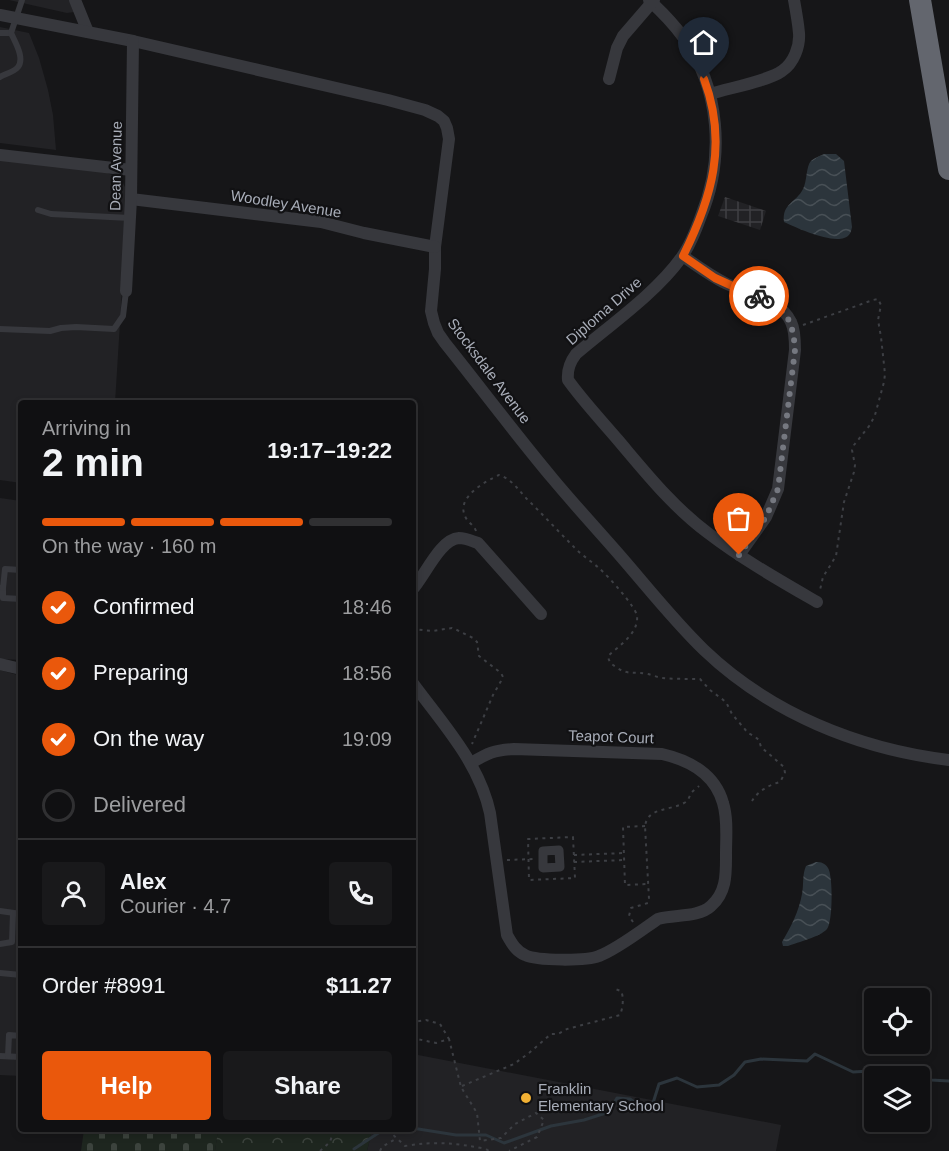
<!DOCTYPE html>
<meta charset="utf-8">
<style>
body{margin:0;font-family:Arial,sans-serif;background:#19191b;color:#f1f3f6;height:100vh;display:flex;flex-direction:column;font-size:22px;white-space:nowrap}
*{box-sizing:border-box;margin:0}
p{font-size:20px;color:#9c9d9f}
.icon{flex:none;width:33px;height:33px;fill:none;stroke:currentColor;stroke-width:2;stroke-linecap:round;stroke-linejoin:round}
.map{position:relative;flex:1;overflow:hidden}
.details{position:absolute;left:18px;top:400px;width:398px;height:732px;display:flex;flex-direction:column;background:#101012;border-radius:6px;box-shadow:0 3px 9px #0003,0 0 0 2px #303032}
.details>*{flex:none}
.tools{position:absolute;left:864px;top:988px;display:grid;gap:12px}
.tools a{display:grid;place-items:center;width:66px;height:66px;border-radius:6px;background:#101012;box-shadow:0 3px 9px #0003,0 0 0 2px #303032;font-size:30px}
.pin{position:absolute;display:grid;place-items:center;width:51px;height:51px;color:#fff;margin:-62px -26px;border-radius:50% 50% 50% 0;rotate:-45deg;box-shadow:0 0 6px #0007}
.pin .icon{rotate:45deg}
.courier{position:absolute;display:grid;place-items:center;width:60px;height:60px;margin:-30px;border:4px solid #ea580c;border-radius:50%;background:#fff;color:#222;box-shadow:0 2px 8px #0007}
.overview em{font-style:normal;font-weight:800}
.overview div{display:flex;flex-direction:column-reverse}
.overview{display:flex;align-items:center;justify-content:space-between;height:102px;padding:0 24px}
h1{font-size:39px;font-weight:800;line-height:45px}
.bar{display:grid;grid-template-columns:repeat(4,1fr);gap:9px 6px;align-content:center;height:72px;padding:0 24px}
.bar i{height:8px;border-radius:4px;background:#303032}
.bar .selected{background:#ea580c}
.bar p{grid-column:span 4}
.line{display:flex;align-items:center;gap:15px;padding:0 24px;border-top:2px solid #303032}
.line div{flex:1}
.round{display:grid;place-items:center;flex:none;width:63px;height:63px;border-radius:6px;background:#19191b}
ol{padding:0 24px;list-style:none}
li{display:flex;align-items:center;gap:18px;height:66px}
li p{margin-inline-start:auto}
li .icon{padding:6px;border-radius:50%;background:#ea580c;color:#fff;stroke-width:4}
li:last-child{color:#9c9d9f}
li i{width:33px;height:33px;border:3px solid #303032;border-radius:50%}
.primary-button{display:flex;gap:12px;margin-top:auto;padding:12px 24px}
.primary-button a{flex:1;height:69px;border-radius:6px;background:#ea580c;color:#fff;font-size:24px;font-weight:800;line-height:69px;text-align:center}
.primary-button a+a{background:#19191b;color:#f1f3f6}
.map>svg:first-child{display:block}
.built{fill:#222225}
.industrial{fill:url(#industrial-grid)}
.cemetery{fill:url(#cemetery-stones)}
.park{fill:url(#park-crowns)}
.water{fill:url(#water-waves)}
.lines{fill:none;stroke-linecap:round;stroke-linejoin:round}
.stream{stroke:#2c353c;stroke-width:3}
.path{stroke:#3d3f44;stroke-width:2;stroke-dasharray:3 4.5;stroke-linecap:butt}
.service{stroke:#37383d;stroke-width:6}
.pedestrian{stroke:#37383d;stroke-width:9}
.minor{stroke:#37383d;stroke-width:12}
.motorway{stroke:#63666e;stroke-width:22}
.done{stroke:#757880;stroke-width:6;stroke-dasharray:0 10.8}
.route{stroke:#ea580c;stroke-width:8}
.poi-dot{fill:#f2b134;stroke:#111113;stroke-width:2}
.labels{text-anchor:middle;stroke-width:4.5;stroke-linejoin:round;paint-order:stroke}
.street-label{font-size:15px;fill:#a8adb8;stroke:#111113}
.poi-label{font-size:15px;fill:#a8adb8;stroke:#111113;text-anchor:start}
</style>
<div class="map">
<svg width="949" height="1151" viewBox="0 0 949 1151">
<defs>
<pattern id="industrial-grid" width="8" height="8" patternUnits="userSpaceOnUse" patternTransform="scale(1.5)"><rect width="8" height="8" fill="#222225"/><path d="M0 4h8M4 0v8" fill="none" stroke="#3f3f43"/></pattern>
<pattern id="cemetery-stones" width="16" height="16" patternUnits="userSpaceOnUse" patternTransform="scale(1.5)"><rect width="16" height="16" fill="#1e261f"/><path d="M2 7V4a2 2 0 0 1 4 0v3zM10 15v-3a2 2 0 0 1 4 0v3z" fill="#3c433d"/></pattern>
<pattern id="park-crowns" width="20" height="18" patternUnits="userSpaceOnUse" patternTransform="scale(1.5)"><rect width="20" height="18" fill="#1e261f"/><path d="M2 6a3 3 0 1 1 6 0M12 15a3 3 0 1 1 6 0" fill="none" stroke="#3c433d"/></pattern>
<pattern id="water-waves" width="16" height="10" patternUnits="userSpaceOnUse" patternTransform="scale(1.5)"><rect width="16" height="10" fill="#2c353c"/><path d="M0 5q4-4 8 0t8 0" fill="none" stroke="#485056"/></pattern>
</defs>
<rect width="100%" height="100%" fill="#161618"/>
<!-- built -->
<g class="built">
<path d="M9,0H69L74,12L67,13Z"/>
<path d="M0,27L29,33L39,58L48,90L53,115L56,150L0,143Z"/>
<path d="M0,158L105,172L121,179L125,187L127,210L115,403L21,404V483L0,480Z"/>
<path d="M0,498L21,501V660L0,659Z"/>
<path d="M0,670L21,676V1076L0,1075Z"/>
<path d="M413,1054L781,1125L776,1151H367L372,1130H412Z"/>
</g>
<!-- industrial -->
<path class="industrial" d="M725,197L766,211L760,230L718,216Z"/>
<!-- cemetery -->
<path class="cemetery" d="M84,1130H218L215,1151H81Z"/>
<!-- park -->
<path class="park" d="M218,1130H372L367,1151H215Z"/>
<!-- water -->
<g class="water">
<path d="M824,154H836L844,161L852,227C851,232 850,236 844,238C830,243 797,228 784,222C782,203 796,203 803,189C807,182 806,166 811,161C814,158 820,156 824,154Z"/>
<path d="M816,862C821,862 825,863 828,868C833,875 833,922 827,929C820,937 798,942 788,946H783L782,942C791,927 799,911 802,894C804,884 802,875 806,866Z"/>
</g>
<g class="lines">
<!-- stream -->
<g class="stream">
<path d="M904,1077L910,1070L922,1074L931,1080L949,1081"/>
<path d="M412,1128L456,1135H486L504,1143L551,1126L584,1120L609,1112L617,1098L630,1099L641,1107L653,1103L659,1084L677,1078L697,1087L719,1085L734,1075L745,1062L761,1059L807,1061L815,1054L853,1072L870,1071L890,1077"/>
<path d="M354,1149L383,1130"/>
</g>
<!-- path -->
<g class="path">
<path d="M803,325L873,300L878,299L881,305L878,320L881,337L885,374L884,382L875,415L870,425L854,445L852,450L855,465L854,472L844,502L836,556L823,577L820,590"/>
<path d="M476,531C474,525 467,522 465,516C456,497 486,481 499,475C513,479 520,493 530,502C544,516 558,531 572,545C580,554 591,561 600,569C608,576 636,607 637,616C639,633 619,646 608,656C609,662 611,664 616,667C628,676 635,671 648,674C652,675 657,677 662,678C674,679 687,679 700,679L710,690L726,702L732,714L748,733L754,736L759,740L761,747L784,767L785,773L780,782C769,785 758,791 752,801"/>
<path d="M412,629L432,631L452,628L457,630L473,638L477,642L479,656L501,673L503,677L501,681L493,695L472,744"/>
<path d="M645,826L623,827L625,885L647,884"/>
<path d="M573,837L575,878L529,880L528,839Z"/>
<path d="M574,855L624,853"/>
<path d="M507,860L534,859"/>
<path d="M574,862L624,860"/>
<path d="M633,922L629,916L631,908L648,903L649,899L645,826C648,807 669,811 684,803C689,801 689,796 692,792C693,791 698,787 699,786"/>
<path d="M412,984L414,987L412,993"/>
<path d="M412,1020L413,1022L426,1020L440,1024L449,1039"/>
<path d="M412,1038L436,1043L449,1039L461,1087L477,1113L480,1141L501,1138L515,1124L536,1113L544,1120L537,1137L509,1151"/>
<path d="M412,1056V1058"/>
<path d="M462,1086L514,1064L529,1053L551,1034H558L567,1029L620,1015C623,1008 624,997 621,991L615,989"/>
<path d="M388,1130L405,1146C435,1141 456,1143 486,1149L489,1151"/>
<path d="M320,1151L330,1142L334,1130"/>
<path d="M380,1151L382,1147L397,1138"/>
</g>
<!-- service -->
<g class="service">
<path d="M0,33H11"/>
<path d="M0,77C5,74 14,72 18,67C25,58 15,42 11,33L22,0"/>
<path d="M38,210L51,214L130,218"/>
<path d="M0,329L50,331L61,328L76,327L114,329L123,316L126,291"/>
<path d="M1,588H3V598L21,599"/>
<path d="M3,588L5,569L21,570"/>
<path d="M0,911L21,914"/>
<path d="M0,944L12,942L13,913"/>
<path d="M0,973L21,975"/>
<path d="M0,1056L21,1057"/>
<path d="M8,1056L9,1035L21,1036"/>
</g>
<!-- pedestrian -->
<path class="pedestrian" d="M559,850L560,867L543,868V851Z"/>
<!-- minor -->
<g class="minor">
<path d="M75,0L88,32"/>
<path d="M649,0C661,11 673,23 683,37C720,88 725,158 701,216C696,230 690,246 681,258C656,293 610,325 576,354C570,362 567,369 568,380C583,401 601,420 618,440C646,473 673,507 708,533C742,559 779,580 817,602"/>
<path d="M0,15L133,41L388,100L425,110L438,116L444,121L447,128L449,139L435,247V269L431,311L434,323L438,333L445,343C481,388 516,435 553,479C573,503 595,527 616,551C645,584 672,619 704,650C770,713 858,749 949,760"/>
<path d="M609,79L617,48L623,36L654,0"/>
<path d="M710,94C729,88 768,81 782,71C794,63 800,46 799,33C798,22 796,11 794,0"/>
<path d="M0,155L131,170"/>
<path d="M131,199L321,222L364,233L435,247"/>
<path d="M683,256C697,266 711,276 727,284C748,294 780,298 791,322C795,330 795,341 795,350L778,489L766,517L739,555"/>
<path d="M126,291L131,199L133,41"/>
<path d="M412,590C425,576 440,539 459,538C466,538 472,541 478,543L541,614"/>
<path d="M0,664L21,669"/>
<path d="M412,682C442,723 479,762 490,813L507,935C512,944 516,951 525,955C537,961 587,961 599,956C616,950 642,930 658,919C674,914 698,918 711,906C727,892 726,873 726,854C726,838 728,819 723,803C715,774 689,760 662,754L514,749C494,750 488,753 471,763"/>
</g>
<!-- motorway -->
<path class="motorway" d="M920,0L949,169"/>
</g>
<g class="lines">
<!-- done -->
<path class="done" d="M739,555L766,517L778,489L795,350C793,320 786,308 759,296"/>
<!-- route -->
<path class="route" d="M704,79C728,143 712,198 683,256L715,278L739,289L759,296"/>
</g>
<!-- markers -->
<circle class="poi-dot" cx="526" cy="1098" r="6"/>
<g class="labels">
<!-- street labels -->
<g class="street-label">
<text transform="translate(116 166) rotate(-89)" y="5">Dean Avenue</text>
<text transform="translate(286 204) rotate(9)" y="5">Woodley Avenue</text>
<text transform="translate(604 311) rotate(-41)" y="5">Diploma Drive</text>
<text transform="translate(489 371) rotate(53)" y="5">Stocksdale Avenue</text>
<text transform="translate(611 737) rotate(2)" y="5">Teapot Court</text>
</g>
<!-- poi labels -->
<g class="poi-label">
<text x="538" y="1094">Franklin<tspan x="538" dy="17">Elementary School</tspan></text>
</g>
</g>
</svg>
<div class="tools">
<a><svg class="icon" aria-label="locate" viewBox="0 0 24 24"><circle cx="12" cy="12" r="6"/><path d="M12 2v4M12 18v4M2 12h4M18 12h4"/></svg></a>
<a><svg class="icon" aria-label="layers" viewBox="0 0 24 24"><path d="M12 4l9 5-9 5-9-5zM3 14l9 5 9-5"/></svg></a>
</div>
<div class="pin" style="left:739px;top:555px;background:#ea580c"><svg class="icon" aria-label="bag" viewBox="0 0 24 24"><path d="M5 8h14l-1 12H6zM9 8a3 3 0 0 1 6 0"/></svg></div>
<div class="pin" style="left:704px;top:79px;background:#1f2937"><svg class="icon" aria-label="home" viewBox="0 0 24 24"><path d="M3 11l9-7 9 7M6 9v11h12V9"/></svg></div>
<div class="courier" style="left:759px;top:296px"><svg class="icon" aria-label="bike" viewBox="0 0 24 24"><circle cx="6" cy="16" r="4"/><circle cx="18" cy="16" r="4"/><path d="M6 16l4-8h5l3 8M10 8l3 8H6M13 5h3"/></svg></div>
<section class="details">
<div class="overview"><div><h1>2 min</h1><p>Arriving in</p></div><em>19:17–19:22</em></div>
<div class="bar"><i class="selected"></i><i class="selected"></i><i class="selected"></i><i></i><p>On the way · 160 m</p></div>
<ol>
<li><svg class="icon" aria-label="check" viewBox="0 0 24 24"><path d="M5 12l5 5 9-10"/></svg>Confirmed<p>18:46</p></li>
<li><svg class="icon" aria-label="check" viewBox="0 0 24 24"><path d="M5 12l5 5 9-10"/></svg>Preparing<p>18:56</p></li>
<li><svg class="icon" aria-label="check" viewBox="0 0 24 24"><path d="M5 12l5 5 9-10"/></svg>On the way<p>19:09</p></li>
<li><i></i>Delivered</li>
</ol>
<div class="line" style="height:108px"><a class="round"><svg class="icon" aria-label="person" viewBox="0 0 24 24"><circle cx="12" cy="8" r="4"/><path d="M4 21q1-7 8-7t8 7"/></svg></a><div><b>Alex</b><p>Courier · 4.7</p></div><a class="round"><svg class="icon" aria-label="phone" viewBox="0 0 24 24"><path d="M5 4h4l2 5-3 2q2 4 5 5l2-3 5 2v4C11 20 4 13 5 4z"/></svg></a></div>
<div class="line" style="height:78px"><div>Order #8991</div><b>$11.27</b></div>
<div class="primary-button"><a>Help</a><a>Share</a></div>
</section>
</div>
